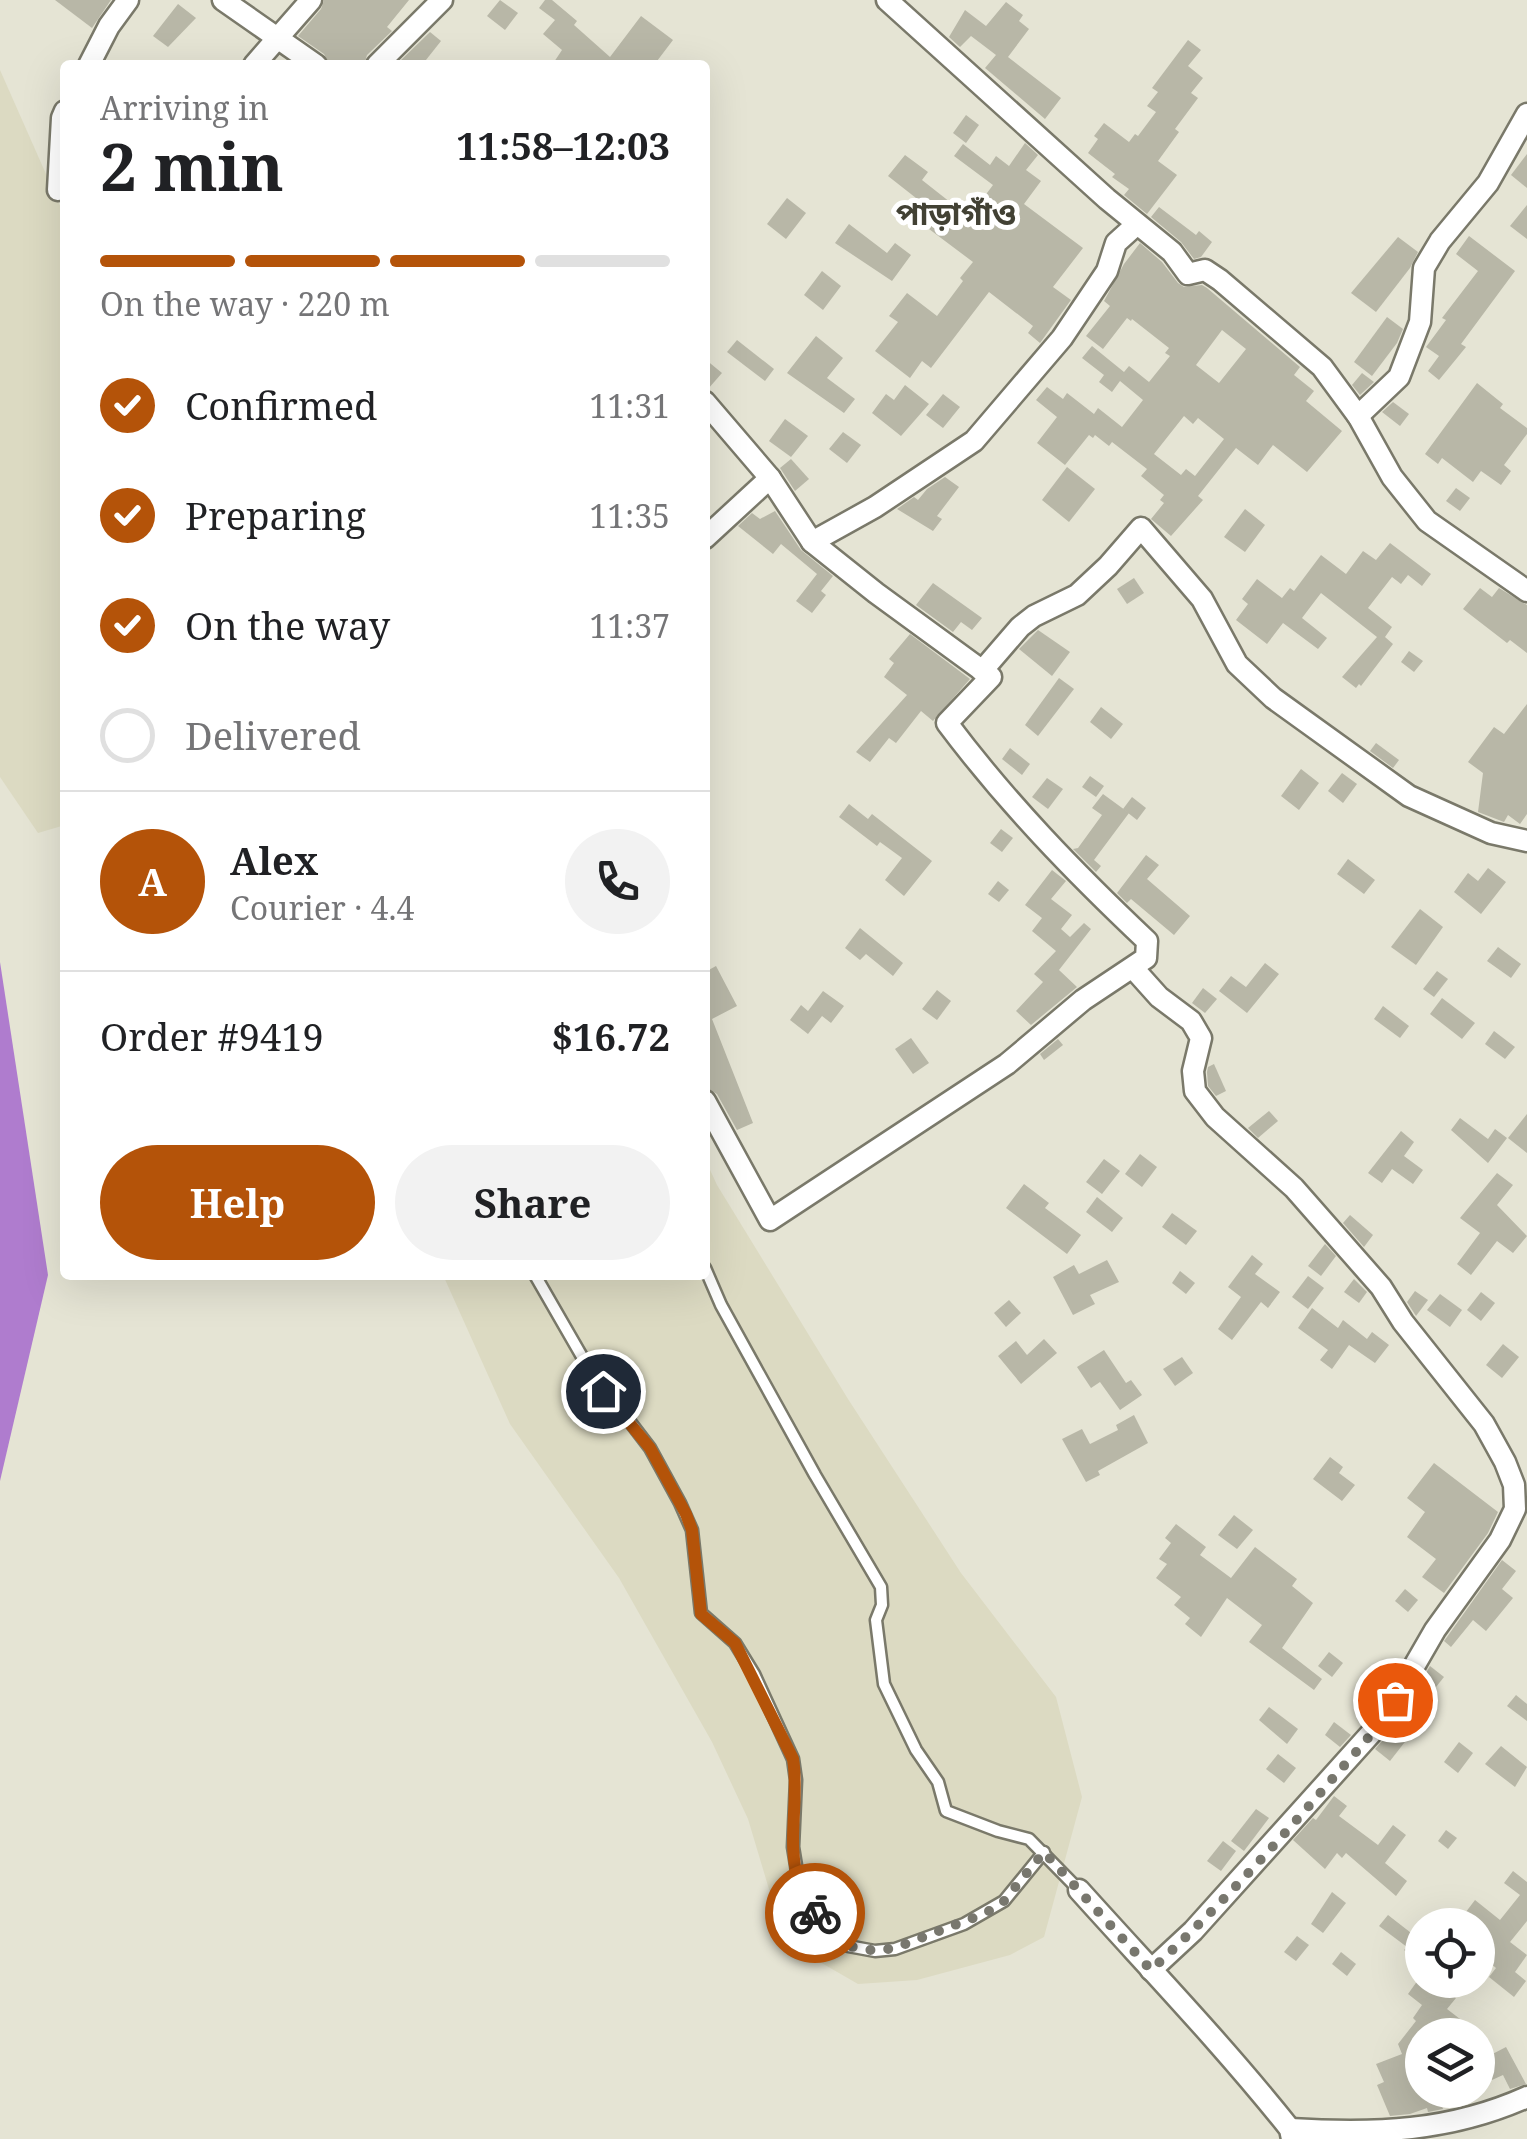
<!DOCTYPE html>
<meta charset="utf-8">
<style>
body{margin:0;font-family:"Noto Serif","Noto Sans Bengali",serif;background:#f2f2f2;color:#202124;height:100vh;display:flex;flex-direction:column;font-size:38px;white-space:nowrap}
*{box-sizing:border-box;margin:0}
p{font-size:32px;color:#757577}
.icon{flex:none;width:55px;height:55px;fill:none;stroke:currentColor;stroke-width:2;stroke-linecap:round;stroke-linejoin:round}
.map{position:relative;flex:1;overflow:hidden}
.side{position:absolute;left:60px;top:60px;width:650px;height:1220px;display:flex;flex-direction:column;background:#fff;border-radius:10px;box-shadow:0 10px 40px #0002}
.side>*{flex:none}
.fabs{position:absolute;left:1405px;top:1908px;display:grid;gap:20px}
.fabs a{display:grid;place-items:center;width:90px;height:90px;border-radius:50%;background:#fff;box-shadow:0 10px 40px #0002;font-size:50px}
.pin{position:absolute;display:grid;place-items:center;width:85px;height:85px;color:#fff;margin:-42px;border:5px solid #fff;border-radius:50%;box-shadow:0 2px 10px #0007}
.courier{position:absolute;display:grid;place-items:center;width:100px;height:100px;margin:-50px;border:8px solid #b45309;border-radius:50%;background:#fff;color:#222;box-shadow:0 2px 12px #0007}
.summary em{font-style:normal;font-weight:700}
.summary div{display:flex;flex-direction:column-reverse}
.summary{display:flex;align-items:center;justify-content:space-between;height:170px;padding:0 40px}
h1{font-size:65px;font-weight:700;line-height:75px}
.bar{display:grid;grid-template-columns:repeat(4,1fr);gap:15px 10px;align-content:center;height:120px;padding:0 40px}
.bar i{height:12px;border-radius:8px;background:#e0e0e0}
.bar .on{background:#b45309}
.bar p{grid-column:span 4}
.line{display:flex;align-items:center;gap:25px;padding:0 40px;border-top:2px solid #e0e0e0}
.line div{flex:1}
.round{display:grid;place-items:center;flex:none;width:105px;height:105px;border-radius:52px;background:#f2f2f2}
ol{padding:0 40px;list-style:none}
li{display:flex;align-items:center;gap:30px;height:110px}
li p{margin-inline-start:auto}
li .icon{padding:10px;border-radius:50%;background:#b45309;color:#fff;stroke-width:4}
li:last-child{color:#757577}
li i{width:55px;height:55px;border:5px solid #e0e0e0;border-radius:50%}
.action{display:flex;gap:20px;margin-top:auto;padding:20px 40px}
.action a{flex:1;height:115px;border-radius:60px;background:#b45309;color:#fff;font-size:40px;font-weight:700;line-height:115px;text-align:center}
.action a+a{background:#f2f2f2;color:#202124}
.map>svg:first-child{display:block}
.built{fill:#dcdac2}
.water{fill:#af7cce}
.building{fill:#b8b7a7;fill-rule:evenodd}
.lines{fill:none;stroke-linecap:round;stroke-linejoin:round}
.lane-casing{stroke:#7a796a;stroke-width:15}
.street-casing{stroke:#7a796a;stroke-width:25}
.lane{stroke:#fff;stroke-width:10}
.street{stroke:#fff;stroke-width:20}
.done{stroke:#78776e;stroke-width:10;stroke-dasharray:0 18}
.route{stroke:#b45309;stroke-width:12}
.labels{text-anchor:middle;stroke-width:10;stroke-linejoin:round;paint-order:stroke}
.quarter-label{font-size:32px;font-weight:bold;fill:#424134;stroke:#fff}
</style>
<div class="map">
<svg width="1527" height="2139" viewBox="0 0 1527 2139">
<rect width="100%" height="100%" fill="#e5e4d4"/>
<!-- built -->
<g class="built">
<path d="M0,70L65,217V825L38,833L0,777Z"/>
<path d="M705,1159L717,1185L848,1399L961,1573L1056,1697L1082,1797L1044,1937L1010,1955L917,1980L858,1984L799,1950L774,1906L748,1819L712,1742L619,1578L510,1424L443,1275H705Z"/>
</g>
<!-- water -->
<path class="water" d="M0,962L48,1275L0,1481Z"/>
<!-- building -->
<g class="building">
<path d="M55,0H111L92,28Z"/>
<path d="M324,0H409L387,27L392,31L367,55L364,65H330L324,54L298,36L321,9Z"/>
<path d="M500,0L518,13L505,30L487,16Z"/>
<path d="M545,0H552L577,21L574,25L610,57L641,16L673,40L654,65H552L562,50L543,34L555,20L539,8Z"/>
<path d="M1006,2L1023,15L1019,21L1029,29L1008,57L1061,98L1045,119L985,68L996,55L971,36L960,47L949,37L965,10L986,26Z"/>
<path d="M178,4L196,18L168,47L153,36Z"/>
<path d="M430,32L441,41L422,65H396Z"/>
<path d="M1188,40L1201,50L1188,66L1203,78L1191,93L1198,98L1175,129L1179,132L1158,161L1177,175L1147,214L1124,195L1129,189L1112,177L1115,174L1088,153L1098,139L1094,136L1104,123L1129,142L1135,134L1138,136L1156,112L1147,106L1158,92L1152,88Z"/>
<path d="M966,115L979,125L966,143L953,133Z"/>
<path d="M1025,143L1038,155L1026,170L1041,181L1024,204L1083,248L1053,287L1071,300L1040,343L1028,333L1033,326L989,292L931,368L922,361L910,378L875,351L898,322L889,316L907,293L937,316L963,281L960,278L973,262L905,211L916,198L888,176L905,155L928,172L922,180L969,217L993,185L954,156L963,144L990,165L996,156L1009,166Z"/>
<path d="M1527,154V188L1511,175Z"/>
<path d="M787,198L806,213L786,239L767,224Z"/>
<path d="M1527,205V239L1510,226Z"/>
<path d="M1159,207L1196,235L1199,231L1212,242L1201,257L1194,259L1181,242L1151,217Z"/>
<path d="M849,224L887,253L895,243L911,255L892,281L835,243Z"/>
<path d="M1469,236L1515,271L1461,344L1466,347L1439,380L1428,371L1439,356L1426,347L1446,320L1442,318L1478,271L1456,254Z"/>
<path d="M1398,237L1418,252L1410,268L1376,312L1351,293Z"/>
<path d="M1140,243L1162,262L1178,283L1184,287L1202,285L1207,288L1300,367L1294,375L1314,391L1306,401L1342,431L1307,472L1273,445L1258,465L1236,448L1198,496L1203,500L1171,536L1151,519L1164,503L1160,500L1164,495L1141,476L1147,469L1112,442L1109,446L1095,435L1093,438L1089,435L1065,465L1037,443L1057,417L1036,400L1047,387L1063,399L1067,393L1094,414L1098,408L1122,427L1143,400L1120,381L1112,392L1099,382L1104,375L1082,358L1092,346L1124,372L1129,366L1149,382L1170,356L1165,353L1169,348L1132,319L1131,321L1127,318L1103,349L1086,336L1110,306L1104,301L1124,264ZM1222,330L1246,349L1219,383L1196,365ZM1184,416L1193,424L1198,418L1224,439L1195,476L1186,469L1181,475L1154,454Z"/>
<path d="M822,271L841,286L823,310L804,295Z"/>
<path d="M1387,317L1403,329L1397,343L1372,376L1354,362Z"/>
<path d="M816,336L843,358L827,378L855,399L844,413L787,373Z"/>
<path d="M737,340L774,369L765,381L727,352Z"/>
<path d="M705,359L722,373L708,389H705Z"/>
<path d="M1362,373L1374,382L1360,395L1352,385Z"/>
<path d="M1477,383L1503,404L1500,408L1527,428V434L1504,465L1511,471L1501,485L1481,471L1473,482L1442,458L1438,464L1425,454Z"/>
<path d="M905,385L929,404L901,436L872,413L886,394L894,400Z"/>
<path d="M943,394L960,407L943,428L926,415Z"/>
<path d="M1393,402L1409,414L1400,426L1382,412Z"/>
<path d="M785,419L808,436L791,457L769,441Z"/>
<path d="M843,432L861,445L847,463L829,449Z"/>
<path d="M791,459L809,479L795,491L780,468Z"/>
<path d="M1067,467L1095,489L1069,522L1042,500Z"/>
<path d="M945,477L959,487L937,516L942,519L933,531L897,509L914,497L918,500L927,489Z"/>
<path d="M1456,488L1470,498L1460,511L1446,501Z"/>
<path d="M1245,509L1265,525L1245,552L1224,537Z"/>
<path d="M775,511L801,550L833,576L821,591L826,595L812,613L796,601L817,574L781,544L773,554L738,526L752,513L760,519Z"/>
<path d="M1390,543L1431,574L1422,586L1408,575L1401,584L1392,577L1368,608L1392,627L1385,637L1393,644L1361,686L1359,684L1356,688L1342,677L1377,637L1321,593L1302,618L1327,638L1318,649L1283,623L1267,644L1236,620L1248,604L1242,599L1257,579L1282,598L1290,588L1294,591L1321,555L1346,574L1363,551L1376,560Z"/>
<path d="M1134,578L1144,593L1127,604L1117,589Z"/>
<path d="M933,583L982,618L972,630L961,622L953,632L916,605Z"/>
<path d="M1480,588L1492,597L1499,588L1527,605V653L1510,640L1507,643L1463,609Z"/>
<path d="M1038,630L1070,652L1052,676L1019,649Z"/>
<path d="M910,634L970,679L933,721L921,711L896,743L889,738L870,762L856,752L907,695L884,677L894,663L889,659Z"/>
<path d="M1409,651L1423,661L1414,672L1401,662Z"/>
<path d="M1059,678L1074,689L1038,736L1025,725Z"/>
<path d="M1527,704V814L1520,824L1508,815L1504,822L1478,812L1483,773L1468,762L1494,727L1504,734Z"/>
<path d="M1101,707L1123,724L1111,739L1090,722Z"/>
<path d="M1376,743L1399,760L1393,768L1370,751Z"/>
<path d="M1010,748L1030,764L1022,775L1002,759Z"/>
<path d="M1301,769L1319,783L1299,810L1281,796Z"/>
<path d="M1342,773L1357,784L1343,803L1328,791Z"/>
<path d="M1090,776L1104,786L1096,797L1082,787Z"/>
<path d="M1047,778L1063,789L1048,809L1032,797Z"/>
<path d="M1103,794L1129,813L1094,860L1101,866L1096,872L1073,849L1078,848L1102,815L1092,808Z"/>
<path d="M1132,797L1146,808L1137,820L1123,809Z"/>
<path d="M849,804L868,819L872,814L932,861L904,896L885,880L902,858L880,842L877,846L839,817Z"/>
<path d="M1001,829L1013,838L1002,852L990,843Z"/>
<path d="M1146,855L1159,865L1147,879L1190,916L1174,935L1131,899L1127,903L1117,893Z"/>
<path d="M1348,859L1375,880L1364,894L1337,874Z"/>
<path d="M1488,868L1506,882L1481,914L1454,892L1468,873L1478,881Z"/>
<path d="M1052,870L1066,881L1051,899L1072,915L1061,929L1070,937L1084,923L1091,929L1059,970L1077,987L1031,1025L1016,1011L1043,982L1034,974L1056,951L1032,931L1042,918L1025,905Z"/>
<path d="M998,881L1009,890L999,902L988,894Z"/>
<path d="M1420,909L1443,927L1416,965L1391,947Z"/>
<path d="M860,928L903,963L893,976L866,954L860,960L845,948Z"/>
<path d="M1498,947L1521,964L1511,978L1487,961Z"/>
<path d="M1265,963L1279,974L1247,1013L1219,991L1231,976L1246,987Z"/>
<path d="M716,966L737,1006L712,1019L753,1123L737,1130L717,1094L705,1087V972Z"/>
<path d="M1437,971L1448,979L1434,997L1423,989Z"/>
<path d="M1203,988L1217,999L1205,1013L1192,1003Z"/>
<path d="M937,990L951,1001L937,1020L922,1009Z"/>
<path d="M823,991L844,1006L831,1023L822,1016L808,1034L790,1020L801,1005L808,1011Z"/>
<path d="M1442,998L1475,1023L1462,1039L1430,1014Z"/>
<path d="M1383,1006L1409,1026L1400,1038L1374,1019Z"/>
<path d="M1494,1031L1515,1047L1505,1059L1485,1044Z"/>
<path d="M911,1038L929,1063L913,1074L895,1049Z"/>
<path d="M1058,1039L1063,1045L1044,1060L1040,1054Z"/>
<path d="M1214,1064L1226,1091L1216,1096L1208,1086L1207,1072L1208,1067Z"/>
<path d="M1269,1111L1278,1121L1258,1138L1248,1128Z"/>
<path d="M1527,1114V1153L1508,1138Z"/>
<path d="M1460,1118L1488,1139L1495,1129L1507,1138L1488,1163L1451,1130Z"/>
<path d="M1401,1131L1414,1142L1404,1156L1423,1170L1413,1184L1392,1169L1382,1183L1368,1173Z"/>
<path d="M1140,1154L1157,1167L1142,1187L1125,1174Z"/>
<path d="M1104,1159L1120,1171L1102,1194L1086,1182Z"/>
<path d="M1497,1173L1513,1185L1497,1205L1527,1236L1513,1253L1497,1241L1471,1275L1457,1264L1480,1233L1460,1218Z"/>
<path d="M1024,1184L1049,1203L1045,1208L1081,1235L1067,1254L1006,1208Z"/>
<path d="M1097,1197L1123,1218L1112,1232L1086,1212Z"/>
<path d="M1172,1213L1197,1231L1186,1245L1162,1227Z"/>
<path d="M1350,1215L1373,1235L1364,1247L1343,1223Z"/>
<path d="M1325,1244L1336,1256L1321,1276L1308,1266Z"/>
<path d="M1252,1255L1263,1264L1255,1274L1280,1292L1268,1308L1261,1302L1232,1340L1218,1329L1241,1297L1228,1287Z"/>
<path d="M1107,1260L1119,1282L1090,1295L1095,1304L1073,1315L1053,1277L1074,1265L1079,1274Z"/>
<path d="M1180,1271L1195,1283L1186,1294L1172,1283Z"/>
<path d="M1308,1276L1324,1288L1308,1309L1292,1297Z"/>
<path d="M1354,1279L1367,1292L1359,1303L1344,1292Z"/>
<path d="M1415,1291L1428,1300L1416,1316L1407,1302Z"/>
<path d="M1481,1292L1495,1303L1481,1321L1467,1310Z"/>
<path d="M1440,1294L1462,1310L1450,1327L1427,1310Z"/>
<path d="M1009,1300L1021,1313L1006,1327L994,1313Z"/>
<path d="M1312,1308L1338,1328L1343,1320L1367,1339L1372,1332L1389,1345L1375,1363L1349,1345L1332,1369L1320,1360L1328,1350L1298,1328Z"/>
<path d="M1044,1339L1057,1353L1021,1384L998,1356L1016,1341L1027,1355Z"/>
<path d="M1503,1344L1519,1357L1502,1378L1486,1365Z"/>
<path d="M1104,1350L1126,1383L1131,1380L1142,1395L1120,1410L1100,1382L1091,1388L1077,1367Z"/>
<path d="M1182,1357L1193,1373L1175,1386L1163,1369Z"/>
<path d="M1134,1415L1148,1443L1098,1471L1100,1475L1086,1482L1062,1439L1082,1429L1090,1444L1118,1430L1116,1425Z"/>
<path d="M1330,1457L1343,1467L1339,1473L1355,1485L1342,1501L1313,1479Z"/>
<path d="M1434,1463L1498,1512L1488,1533L1444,1593L1422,1577L1436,1559L1407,1537L1425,1512L1407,1498Z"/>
<path d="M1234,1515L1253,1530L1237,1549L1218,1535Z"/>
<path d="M1176,1524L1206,1547L1200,1555L1231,1578L1255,1547L1297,1579L1292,1586L1313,1603L1282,1648L1322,1679L1314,1690L1249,1642L1262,1625L1227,1598L1201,1637L1185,1624L1190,1618L1174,1605L1181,1597L1156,1578L1167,1564L1159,1559L1171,1543L1165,1538Z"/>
<path d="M1502,1560L1516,1571L1502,1589L1513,1598L1486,1631L1473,1620L1451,1647L1444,1641L1447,1637Z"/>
<path d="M1405,1589L1418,1600L1408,1612L1395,1601Z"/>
<path d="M1329,1652L1343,1663L1332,1677L1318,1666Z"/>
<path d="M1430,1666L1444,1677L1432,1692L1421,1682Z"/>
<path d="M1516,1695L1527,1704V1721L1507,1706Z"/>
<path d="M1269,1707L1298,1729L1287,1744L1259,1720Z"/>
<path d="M1417,1710L1430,1721L1417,1737L1403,1726Z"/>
<path d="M1334,1722L1351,1735L1340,1747L1325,1735Z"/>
<path d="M1395,1727L1408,1738L1390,1761L1375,1749Z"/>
<path d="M1459,1742L1473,1753L1458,1773L1444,1762Z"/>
<path d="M1501,1746L1527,1767L1515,1787L1485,1764Z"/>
<path d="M1278,1754L1296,1768L1284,1783L1266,1769Z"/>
<path d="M1334,1796L1347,1806L1339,1816L1378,1845L1393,1825L1406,1835L1385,1863L1407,1881L1396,1896L1346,1853L1342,1858L1337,1853L1325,1869L1293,1840L1313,1818L1316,1820Z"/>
<path d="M1256,1809L1269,1818L1244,1851L1231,1841Z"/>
<path d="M1446,1830L1457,1838L1448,1849L1438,1841Z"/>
<path d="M1223,1841L1236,1851L1221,1871L1207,1861Z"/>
<path d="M1513,1871L1527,1882V1921L1510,1942L1527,1955L1515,1972L1526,1981L1514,1997L1489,1977L1496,1968L1478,1953V1925H1456L1475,1900L1500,1920L1520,1895L1504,1883Z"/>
<path d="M1332,1892L1346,1903L1323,1933L1311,1924Z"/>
<path d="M1388,1915L1415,1936L1422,1926V1964L1404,1950L1407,1947L1379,1926Z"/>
<path d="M1297,1936L1309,1945L1296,1961L1284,1952Z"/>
<path d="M1341,1952L1356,1964L1347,1976L1332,1964Z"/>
<path d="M1418,1980H1433L1456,1998L1447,2009L1460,2019L1448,2035H1422V2090H1459L1440,2100L1443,2109L1428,2112L1427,2108L1410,2114L1390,2116L1377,2085L1384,2082L1376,2064L1402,2054L1398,2044L1416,2021L1413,2018L1422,2005L1408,1994Z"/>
<path d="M1506,2047L1526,2084L1510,2089L1503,2075L1492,2080L1481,2060Z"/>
</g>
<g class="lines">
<defs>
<g id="lane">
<path d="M705,1268L721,1305L815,1475L881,1587L882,1605L876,1620L884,1684L916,1750L938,1782L946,1811L998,1831L1029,1839L1079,1890"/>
<path d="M535,1275L588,1367L650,1448L680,1503L692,1530L701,1613L735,1643L754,1674L793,1759L796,1780L793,1847L799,1884L827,1936L848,1946L875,1951L895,1949L964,1924L1004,1901L1044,1852"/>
</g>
<g id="street">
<path d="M223,0L316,65"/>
<path d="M887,0L1107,199L1172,252L1188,274L1205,270L1220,280L1322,367L1358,416L1392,477L1427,521L1527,591"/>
<path d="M89,65L109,26L128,0"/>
<path d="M254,65L311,0"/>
<path d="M377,65L442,0"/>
<path d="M58,190L62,118L65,111"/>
<path d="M705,402L770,478L812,542L875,507L974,441L1062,338L1107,271L1116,243L1137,224"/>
<path d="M1358,416L1399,377L1420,322L1424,268L1440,241L1488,183L1527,114"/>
<path d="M705,538L770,478"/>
<path d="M982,671L1020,627L1034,616L1077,595L1108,566L1141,528L1202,599L1237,664L1273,698L1409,796L1491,833L1527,841"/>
<path d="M1133,968L1159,997L1191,1021L1201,1038L1193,1071L1195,1091L1215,1117L1294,1188L1381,1287L1403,1322L1484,1424L1505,1462L1514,1485L1515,1509L1500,1540L1435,1630L1383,1720L1193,1931L1151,1970"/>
<path d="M705,1101L770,1220L1007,1064L1083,1000L1146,958L1147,941C1075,873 1007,803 947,723L991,677L876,593L812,542"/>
<path d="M1079,1890C1150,1969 1224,2046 1290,2129L1292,2139"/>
<path d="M1290,2129C1375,2134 1449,2132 1527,2097"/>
</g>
</defs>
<!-- lane casing -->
<use href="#lane" class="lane-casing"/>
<!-- street casing -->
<use href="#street" class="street-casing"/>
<!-- lane -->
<use href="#lane" class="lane"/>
<!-- street -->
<use href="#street" class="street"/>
</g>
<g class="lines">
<!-- done -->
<path class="done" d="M815,1913L827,1936L848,1946L876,1951L895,1948L986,1913L1004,1901L1044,1852L1151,1970C1214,1912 1272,1849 1328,1784C1351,1757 1377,1731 1395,1700"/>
<!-- route -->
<path class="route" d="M603,1391L650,1448L686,1514L692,1530L701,1614L735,1643L793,1759C800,1799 785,1846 800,1885C803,1895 810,1904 815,1913"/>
</g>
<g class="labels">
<!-- quarter labels -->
<g class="quarter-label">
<text x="956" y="225">পাড়াগাঁও</text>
</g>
</g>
</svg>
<div class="fabs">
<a><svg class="icon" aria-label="locate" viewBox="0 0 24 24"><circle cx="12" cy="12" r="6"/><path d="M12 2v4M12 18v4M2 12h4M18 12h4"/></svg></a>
<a><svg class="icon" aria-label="layers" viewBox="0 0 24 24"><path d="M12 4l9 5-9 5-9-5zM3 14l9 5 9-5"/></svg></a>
</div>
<div class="pin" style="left:1395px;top:1700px;background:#ea580c"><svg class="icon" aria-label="bag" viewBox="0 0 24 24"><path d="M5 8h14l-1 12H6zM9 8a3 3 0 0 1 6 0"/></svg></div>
<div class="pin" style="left:603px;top:1391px;background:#1f2937"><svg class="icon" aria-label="home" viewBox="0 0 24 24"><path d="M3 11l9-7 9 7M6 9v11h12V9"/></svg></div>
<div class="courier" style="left:815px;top:1913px"><svg class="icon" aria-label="bike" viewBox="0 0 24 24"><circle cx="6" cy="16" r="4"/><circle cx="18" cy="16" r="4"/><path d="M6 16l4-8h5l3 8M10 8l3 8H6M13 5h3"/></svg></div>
<section class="side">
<div class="summary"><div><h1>2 min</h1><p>Arriving in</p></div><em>11:58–12:03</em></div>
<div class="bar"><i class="on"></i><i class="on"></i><i class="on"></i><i></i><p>On the way · 220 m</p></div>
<ol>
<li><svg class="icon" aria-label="check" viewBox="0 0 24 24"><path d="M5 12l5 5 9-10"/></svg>Confirmed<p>11:31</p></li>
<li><svg class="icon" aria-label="check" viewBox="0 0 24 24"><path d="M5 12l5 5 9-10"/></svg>Preparing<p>11:35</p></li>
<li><svg class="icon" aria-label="check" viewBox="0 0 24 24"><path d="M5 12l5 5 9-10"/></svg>On the way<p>11:37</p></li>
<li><i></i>Delivered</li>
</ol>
<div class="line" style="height:180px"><b class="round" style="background:#b45309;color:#fff">A</b><div><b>Alex</b><p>Courier · 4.4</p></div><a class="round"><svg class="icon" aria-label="phone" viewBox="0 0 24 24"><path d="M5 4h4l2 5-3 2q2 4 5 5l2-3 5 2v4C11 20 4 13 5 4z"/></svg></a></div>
<div class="line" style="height:130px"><div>Order #9419</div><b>$16.72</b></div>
<div class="action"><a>Help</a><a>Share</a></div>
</section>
</div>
